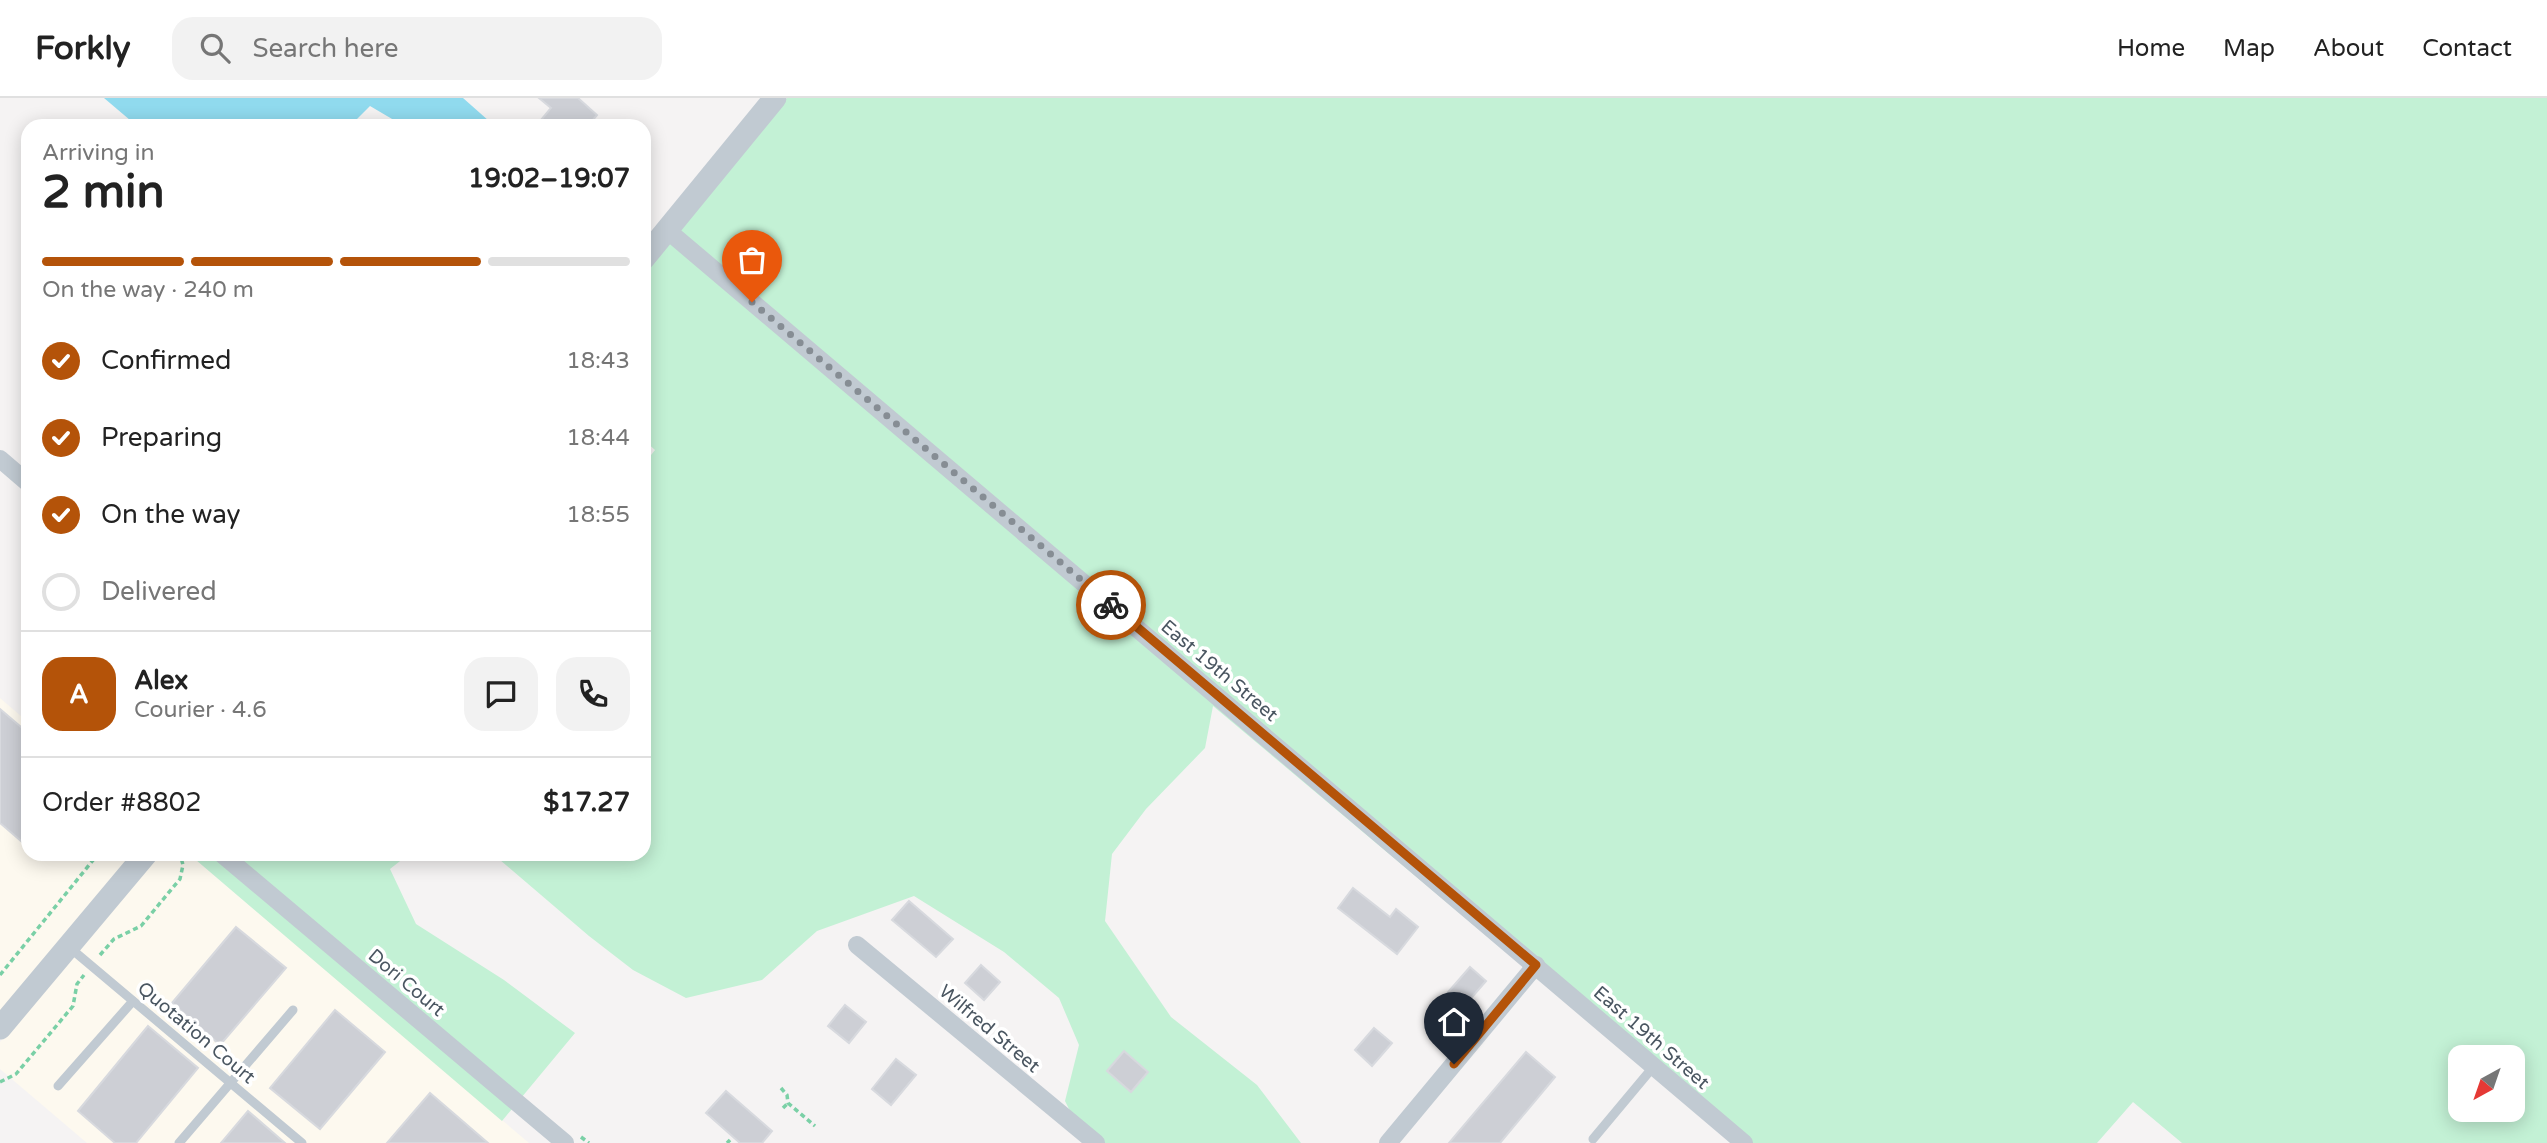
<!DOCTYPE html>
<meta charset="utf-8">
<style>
body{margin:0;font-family:"Varela Round",sans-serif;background:#f2f2f2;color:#222;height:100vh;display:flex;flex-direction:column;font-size:26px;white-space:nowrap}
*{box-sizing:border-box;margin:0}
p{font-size:23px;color:#767676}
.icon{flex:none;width:38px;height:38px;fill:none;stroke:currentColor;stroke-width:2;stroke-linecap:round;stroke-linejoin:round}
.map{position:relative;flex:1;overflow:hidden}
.side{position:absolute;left:21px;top:21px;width:630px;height:742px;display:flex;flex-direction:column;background:#fff;border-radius:21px;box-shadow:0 4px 18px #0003}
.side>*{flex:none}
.needle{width:46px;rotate:220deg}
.fabs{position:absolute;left:2448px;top:947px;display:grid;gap:14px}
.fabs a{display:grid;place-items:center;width:77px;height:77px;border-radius:14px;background:#fff;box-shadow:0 4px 18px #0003;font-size:35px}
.pin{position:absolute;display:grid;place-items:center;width:60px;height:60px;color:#fff;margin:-72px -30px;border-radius:50% 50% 50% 0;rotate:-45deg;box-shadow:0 0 7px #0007}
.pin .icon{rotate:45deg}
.courier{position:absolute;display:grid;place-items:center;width:70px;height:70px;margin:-35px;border:5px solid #b45309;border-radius:50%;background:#fff;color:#222;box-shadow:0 2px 9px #0007}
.headline em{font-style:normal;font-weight:700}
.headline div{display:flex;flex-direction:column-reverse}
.headline{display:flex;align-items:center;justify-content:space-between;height:119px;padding:0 21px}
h1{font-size:46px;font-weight:700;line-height:52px}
.bar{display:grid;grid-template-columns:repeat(4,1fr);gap:10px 7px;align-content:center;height:84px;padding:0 21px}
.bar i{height:9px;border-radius:5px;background:#e0e0e0}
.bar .selected{background:#b45309}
.bar p{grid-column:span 4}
.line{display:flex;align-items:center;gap:18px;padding:0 21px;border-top:2px solid #e0e0e0}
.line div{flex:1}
.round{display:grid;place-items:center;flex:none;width:74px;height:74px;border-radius:21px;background:#f2f2f2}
ol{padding:0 21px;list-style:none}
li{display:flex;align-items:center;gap:21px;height:77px}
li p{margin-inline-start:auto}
li .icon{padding:7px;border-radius:50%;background:#b45309;color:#fff;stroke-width:4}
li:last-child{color:#767676}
li i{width:38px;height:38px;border:4px solid #e0e0e0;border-radius:50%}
header{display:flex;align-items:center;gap:42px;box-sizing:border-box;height:98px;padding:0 35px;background:#fff;border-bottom:2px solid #e0e0e0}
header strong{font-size:33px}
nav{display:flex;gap:38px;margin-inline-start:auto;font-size:24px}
.search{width:490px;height:63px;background:#f2f2f2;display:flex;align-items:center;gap:18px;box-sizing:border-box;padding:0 24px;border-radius:21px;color:#767676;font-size:26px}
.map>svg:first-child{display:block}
.commercial{fill:#fdf9ef}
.green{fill:#c3f1d5;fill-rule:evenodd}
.water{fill:#90daee}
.building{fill:#cdcfd5;stroke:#d7d9de;stroke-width:2}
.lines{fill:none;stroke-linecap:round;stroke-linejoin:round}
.path{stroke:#7ad0a6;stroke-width:3.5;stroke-dasharray:5 3.5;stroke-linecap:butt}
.service{stroke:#c1cad2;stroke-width:9}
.minor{stroke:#c1cad2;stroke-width:18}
.tertiary{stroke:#c1cad2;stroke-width:23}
.done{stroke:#868d94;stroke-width:7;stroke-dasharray:0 12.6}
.route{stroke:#b45309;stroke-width:9}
.labels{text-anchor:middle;stroke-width:7;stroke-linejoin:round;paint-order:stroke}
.street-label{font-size:19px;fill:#4a5661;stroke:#fff}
</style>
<header>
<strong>Forkly</strong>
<div class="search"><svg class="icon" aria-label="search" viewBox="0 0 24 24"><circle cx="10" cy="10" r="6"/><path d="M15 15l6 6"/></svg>Search here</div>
<nav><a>Home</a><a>Map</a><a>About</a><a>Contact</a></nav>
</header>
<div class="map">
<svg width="2547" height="1045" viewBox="0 0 2547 1045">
<rect width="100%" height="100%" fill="#f5f3f3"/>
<!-- commercial -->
<g class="commercial">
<path d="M0,600L28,624V756H134L0,915Z"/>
<path d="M159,756H189L529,1045H87L0,971V944Z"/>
</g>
<!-- green -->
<g class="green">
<path d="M787,0H2547V1045H2182L2133,1004L2097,1045H1733L1213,608L1205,650L1146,711L1112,756L1105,823L1171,919L1257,987L1301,1045H1086L1065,1003L1079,947L1059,900L1004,854L914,798L817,833L762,882L686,900L633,872L589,838L493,756H644V366L655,352L644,342V175ZM2460,959H2513V1012H2460Z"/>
<path d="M189,756H409L390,771L416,826L504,882L575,935L502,1023Z"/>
</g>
<!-- water -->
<path class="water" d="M104,0H463L489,23L488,28H404L370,8L350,28H137Z"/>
<!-- building -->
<g class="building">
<path d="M539,0H578L597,17L588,28H536L551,10Z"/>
<path d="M0,611L28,635V749L0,725Z"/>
<path d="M1353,790L1390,819L1396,811L1418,829L1397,856L1338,810Z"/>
<path d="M909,803L953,841L936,859L892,822Z"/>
<path d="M236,829L286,870L220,947L172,905Z"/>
<path d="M981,867L1000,884L984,902L965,885Z"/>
<path d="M1470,869L1486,883L1452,922L1436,908Z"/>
<path d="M845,907L866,924L849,945L828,928Z"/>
<path d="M335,912L385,954L320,1031L270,990Z"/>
<path d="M148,928L198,970L136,1045H115L78,1013Z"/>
<path d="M1374,930L1392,945L1372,968L1355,952Z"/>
<path d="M1124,953L1148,974L1131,994L1107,973Z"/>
<path d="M1526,954L1555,979L1500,1045H1449Z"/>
<path d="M896,961L916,977L891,1007L872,991Z"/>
<path d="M726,993L772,1033L762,1045H740L706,1015Z"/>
<path d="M430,995L488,1045H387Z"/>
<path d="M248,1013L285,1045H221Z"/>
</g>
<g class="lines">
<!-- path -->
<g class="path">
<path d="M100,857L114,841L141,828L180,781L183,767L180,756"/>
<path d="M0,877L98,756"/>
<path d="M0,984L16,976L73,908L77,886L84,877"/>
<path d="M781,990L787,997L788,1005L815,1028"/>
<path d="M783,1010L788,1005"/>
<path d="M581,1039L589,1045"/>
<path d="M727,1045L730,1042"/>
</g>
<!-- service -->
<g class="service">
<path d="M69,849L302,1045"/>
<path d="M58,988L133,903"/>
<path d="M1593,1041L1654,968"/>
<path d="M179,1045L293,912"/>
</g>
<!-- minor -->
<g class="minor">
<path d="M667,132L1744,1045"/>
<path d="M0,361L28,385"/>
<path d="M222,756L565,1045"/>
<path d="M857,847L1096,1045"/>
<path d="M1388,1045L1536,867"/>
</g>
<!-- tertiary -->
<g class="tertiary">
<path d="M644,160L775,0"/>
<path d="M0,930L146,756"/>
</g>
</g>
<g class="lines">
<!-- done -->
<path class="done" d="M752,204L1111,507"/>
<!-- route -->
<path class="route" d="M1111,507L1536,867L1454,966"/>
</g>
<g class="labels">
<!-- street labels -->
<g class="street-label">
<text transform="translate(1220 572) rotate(40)" y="7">East 19th Street</text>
<text transform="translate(407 884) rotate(40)" y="7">Dori Court</text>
<text transform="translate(990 930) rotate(40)" y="7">Wilfred Street</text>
<text transform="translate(197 934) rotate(40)" y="7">Quotation Court</text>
<text transform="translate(1652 939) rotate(41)" y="7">East 19th Street</text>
</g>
</g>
</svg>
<div class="fabs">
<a><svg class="needle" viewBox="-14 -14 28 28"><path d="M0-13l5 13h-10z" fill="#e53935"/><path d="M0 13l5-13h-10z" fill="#767676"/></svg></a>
</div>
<div class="pin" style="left:752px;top:204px;background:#ea580c"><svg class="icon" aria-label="bag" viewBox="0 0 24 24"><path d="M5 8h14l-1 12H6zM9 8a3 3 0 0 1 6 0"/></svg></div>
<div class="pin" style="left:1454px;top:966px;background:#1f2937"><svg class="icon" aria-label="home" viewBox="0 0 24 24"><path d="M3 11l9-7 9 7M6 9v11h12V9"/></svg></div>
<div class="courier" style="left:1111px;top:507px"><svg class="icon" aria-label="bike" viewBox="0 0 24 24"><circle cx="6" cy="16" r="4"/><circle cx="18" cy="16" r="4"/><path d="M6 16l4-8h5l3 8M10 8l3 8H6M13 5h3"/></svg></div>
<section class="side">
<div class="headline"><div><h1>2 min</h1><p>Arriving in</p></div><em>19:02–19:07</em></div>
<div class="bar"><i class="selected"></i><i class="selected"></i><i class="selected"></i><i></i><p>On the way · 240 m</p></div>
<ol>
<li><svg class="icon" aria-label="check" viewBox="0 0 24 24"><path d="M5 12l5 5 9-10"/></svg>Confirmed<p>18:43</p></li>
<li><svg class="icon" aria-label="check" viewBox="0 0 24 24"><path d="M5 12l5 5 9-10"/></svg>Preparing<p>18:44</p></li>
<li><svg class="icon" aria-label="check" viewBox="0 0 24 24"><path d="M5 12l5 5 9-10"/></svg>On the way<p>18:55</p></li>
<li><i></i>Delivered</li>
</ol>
<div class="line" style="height:126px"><b class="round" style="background:#b45309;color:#fff">A</b><div><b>Alex</b><p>Courier · 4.6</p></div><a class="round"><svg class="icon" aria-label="chat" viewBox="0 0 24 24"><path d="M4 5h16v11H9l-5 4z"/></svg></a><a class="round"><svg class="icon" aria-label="phone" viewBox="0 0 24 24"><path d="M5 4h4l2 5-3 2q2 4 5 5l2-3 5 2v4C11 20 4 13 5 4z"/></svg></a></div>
<div class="line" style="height:91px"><div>Order #8802</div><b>$17.27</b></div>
</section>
</div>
